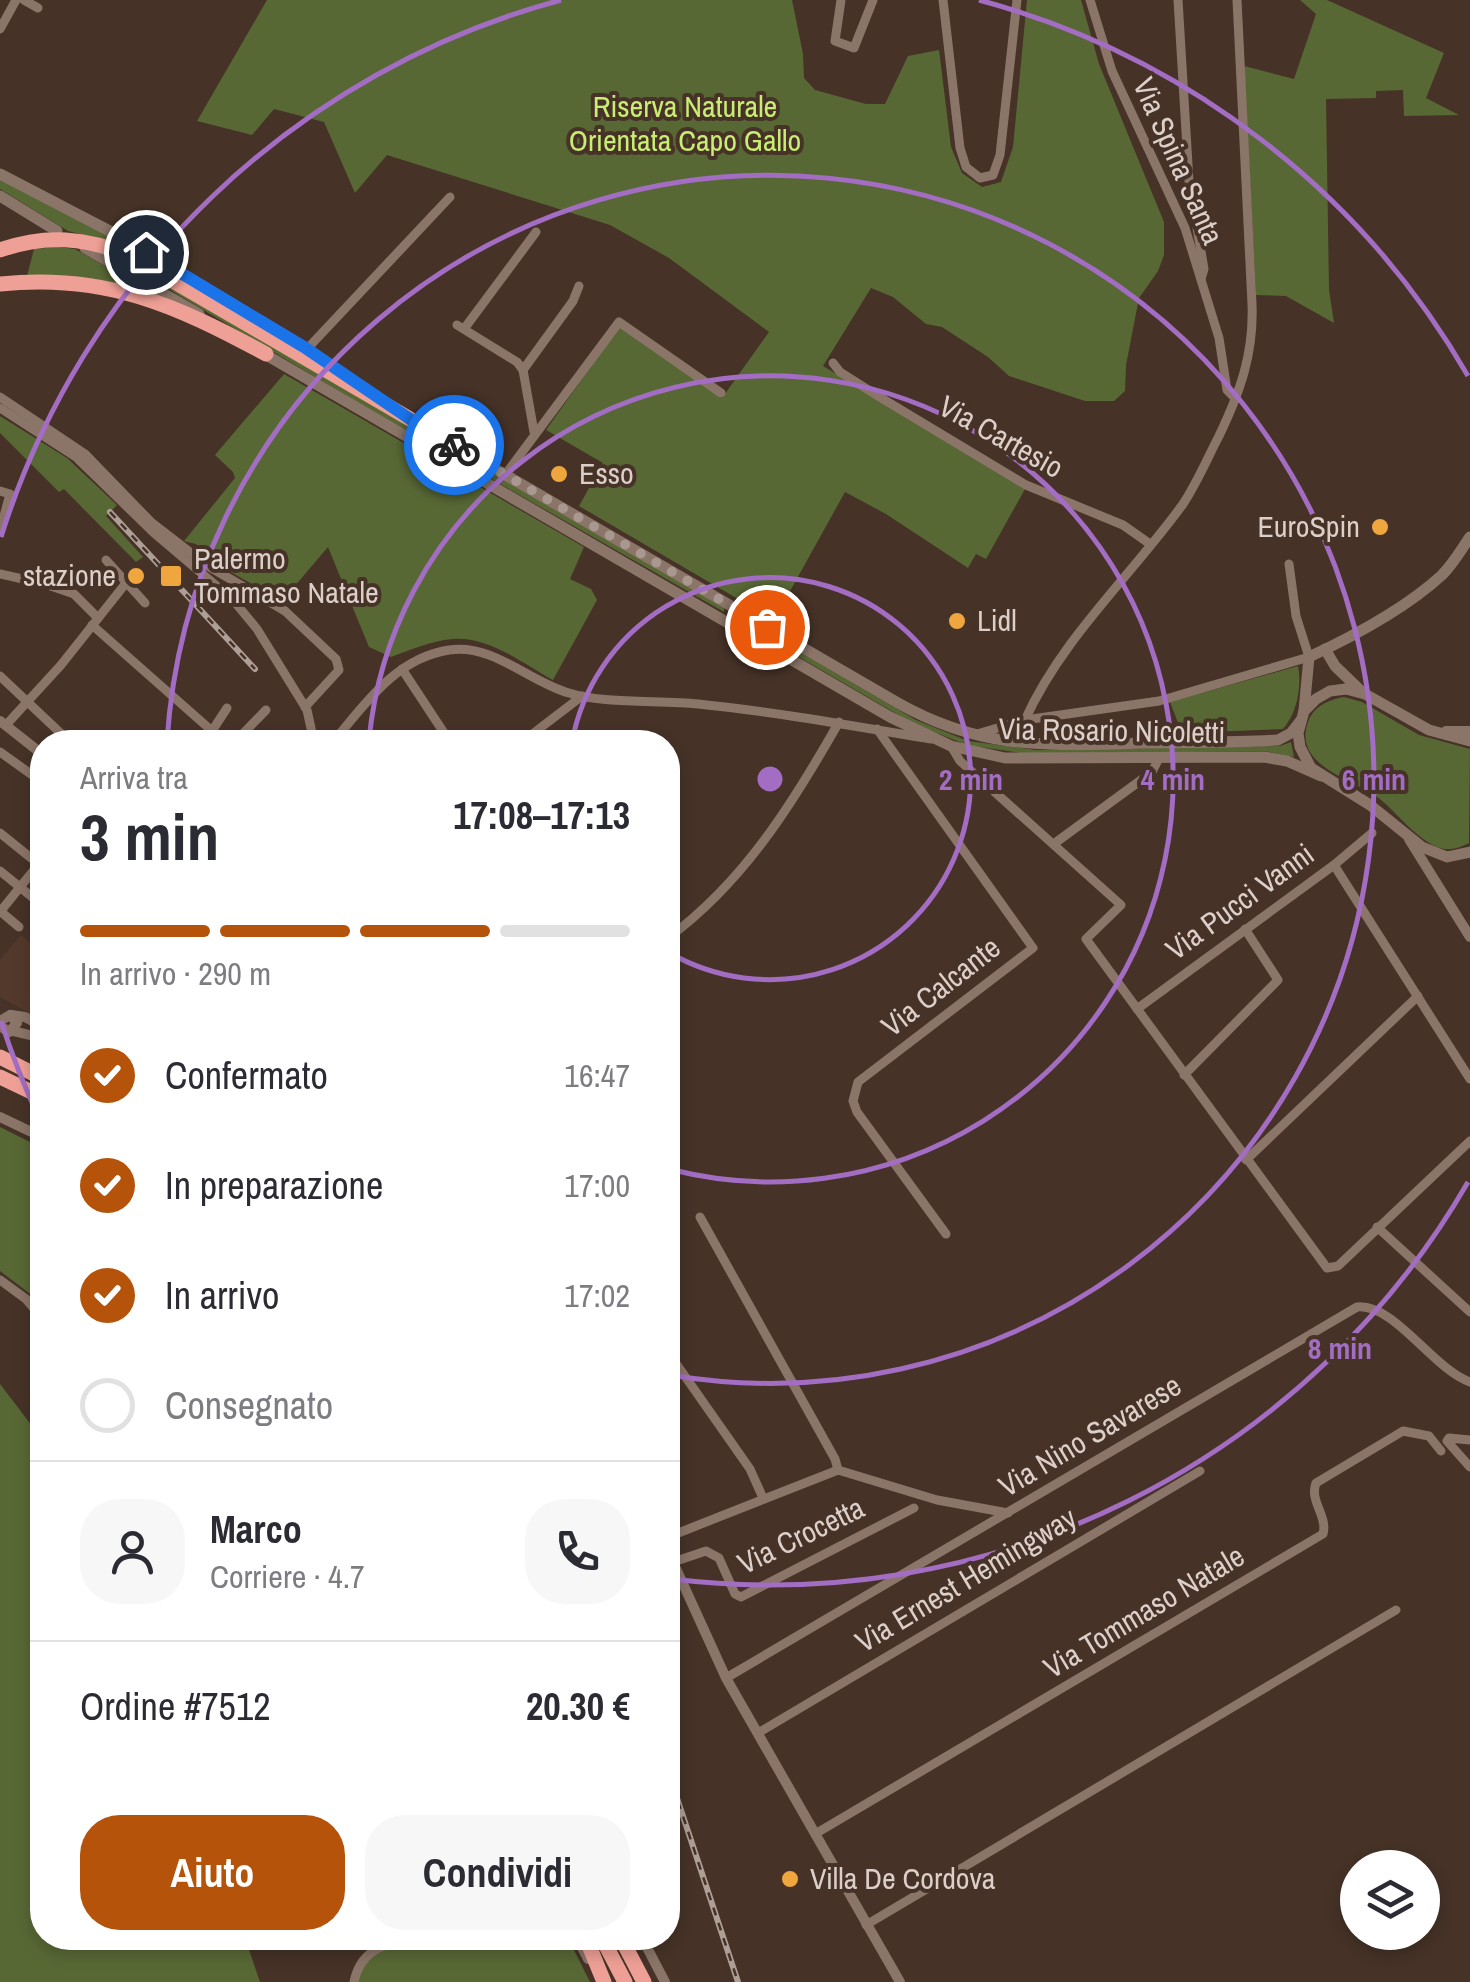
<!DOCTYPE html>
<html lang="it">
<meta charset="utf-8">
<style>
body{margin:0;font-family:"Archivo Narrow",sans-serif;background:#f7f7f7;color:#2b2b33;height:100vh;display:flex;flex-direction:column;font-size:38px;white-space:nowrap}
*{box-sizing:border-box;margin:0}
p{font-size:32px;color:#7c7c81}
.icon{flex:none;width:55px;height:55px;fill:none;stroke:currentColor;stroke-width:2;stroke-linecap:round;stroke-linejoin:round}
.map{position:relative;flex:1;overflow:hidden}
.details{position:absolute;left:30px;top:730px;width:650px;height:1220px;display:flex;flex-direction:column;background:#fff;border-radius:40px;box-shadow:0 5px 15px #0003}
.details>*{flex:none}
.fabs{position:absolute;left:1340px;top:1850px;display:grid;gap:20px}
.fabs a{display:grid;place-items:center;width:100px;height:100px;border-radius:50%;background:#fff;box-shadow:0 5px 15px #0003;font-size:50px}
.pin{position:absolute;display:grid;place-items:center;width:85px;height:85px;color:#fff;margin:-42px;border:5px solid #fff;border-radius:50%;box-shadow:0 2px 10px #0007}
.courier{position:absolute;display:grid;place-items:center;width:100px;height:100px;margin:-50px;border:8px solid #1a73e8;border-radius:50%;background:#fff;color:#222;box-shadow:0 2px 12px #0007}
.headline em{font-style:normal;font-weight:700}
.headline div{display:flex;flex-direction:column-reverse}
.headline{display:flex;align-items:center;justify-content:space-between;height:170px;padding:0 50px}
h1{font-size:65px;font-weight:700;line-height:75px}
.bar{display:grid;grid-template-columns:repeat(4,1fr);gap:15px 10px;align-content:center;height:120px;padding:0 50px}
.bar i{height:12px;border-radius:8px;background:#e1e1e2}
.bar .selected{background:#b45309}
.bar p{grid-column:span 4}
.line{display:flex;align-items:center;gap:25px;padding:0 50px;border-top:2px solid #e1e1e2}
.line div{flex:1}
.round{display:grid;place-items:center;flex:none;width:105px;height:105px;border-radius:40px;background:#f7f7f7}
ol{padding:0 50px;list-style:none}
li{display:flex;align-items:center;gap:30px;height:110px}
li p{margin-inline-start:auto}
li .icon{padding:10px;border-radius:50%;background:#b45309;color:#fff;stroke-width:4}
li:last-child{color:#7c7c81}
li i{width:55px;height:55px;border:5px solid #e1e1e2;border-radius:50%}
.button{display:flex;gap:20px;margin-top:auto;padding:20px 50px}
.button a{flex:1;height:115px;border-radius:40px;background:#b45309;color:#fff;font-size:40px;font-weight:700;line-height:115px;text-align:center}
.button a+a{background:#f7f7f7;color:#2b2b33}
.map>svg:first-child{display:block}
.built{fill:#53392b}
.green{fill:#586835}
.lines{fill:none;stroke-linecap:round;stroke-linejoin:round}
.minor{stroke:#8b7568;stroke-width:9}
.tertiary{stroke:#8b7568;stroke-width:10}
.secondary{stroke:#8b7568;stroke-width:11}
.motorway{stroke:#efa096;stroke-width:15}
.rail-casing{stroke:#ad9e96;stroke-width:6}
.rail{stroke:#463227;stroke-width:2.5;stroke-dasharray:8;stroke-linecap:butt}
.done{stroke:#a89890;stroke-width:10;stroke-dasharray:0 18}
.route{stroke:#1a73e8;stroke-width:12}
.ring{fill:none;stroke:#a26dc3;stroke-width:5}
.poi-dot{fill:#f0a63e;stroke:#463227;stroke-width:4}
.labels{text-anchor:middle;stroke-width:8;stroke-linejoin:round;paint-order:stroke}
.park-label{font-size:30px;fill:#c8ed72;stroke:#463227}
.street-label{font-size:30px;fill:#dccfc9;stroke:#463227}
.poi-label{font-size:30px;fill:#dccfc9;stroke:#463227;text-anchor:start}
.centre{fill:#a26dc3;stroke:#463227;stroke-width:5}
.ring-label{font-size:30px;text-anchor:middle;font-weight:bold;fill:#a26dc3;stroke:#463227;stroke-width:8;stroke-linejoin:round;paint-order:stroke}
</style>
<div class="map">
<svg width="1470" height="1982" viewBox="0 0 1470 1982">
<rect width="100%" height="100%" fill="#463227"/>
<!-- built -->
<path class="built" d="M21,935L42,952V1020L0,997V960Z"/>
<!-- green -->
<g class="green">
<path d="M267,0H792L803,54L804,78L815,90L866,104H885L908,56L939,50L951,147L962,173L982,187L1001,182L1013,147L1027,0H1081L1099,64L1164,222V255L1158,271L1139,298L1126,365L1125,391L1114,401H1085L1009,376L988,357L942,327L926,324L893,297L871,288L823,366L1025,489L986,559L976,554L968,568L886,514L845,492L774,620L579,506L603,463L546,430L619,327L722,398L769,332L669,258L610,225L387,155L355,193L324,122L274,109L252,135L197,121Z"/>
<path d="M1300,0H1327L1444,53L1426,98L1459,115L1404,116L1403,90L1376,91V98L1326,99L1329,290L1334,323L1286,296L1256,295L1244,66L1294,79L1316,14Z"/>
<path d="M0,179L121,241L120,244L68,231L0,189Z"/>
<path d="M58,247L75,249L161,298L27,276L34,249Z"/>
<path d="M115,257L140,268L724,608V612L357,402Z"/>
<path d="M284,374L584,547L570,579L591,589L597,600L553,680C524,664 487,635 452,639C431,641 410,650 391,657L369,647L328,547L282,601L204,557L206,554L196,544L184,541L235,478L233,472L215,455Z"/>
<path d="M0,416L67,458L117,505L106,516L143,557L136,562L64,489L59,492L0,433Z"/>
<path d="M755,626L916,720L968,741L1036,750L1280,746L1291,742L1294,757L1264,751L1028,754L967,745L914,724L751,629Z"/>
<path d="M1298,666C1302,687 1297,713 1283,729L1182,733L1170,702Z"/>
<path d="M1344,697L1362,702L1419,735L1470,749L1469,843C1459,848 1450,851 1440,848C1418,841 1397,813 1380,799C1355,779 1292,767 1308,722C1314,706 1328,700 1344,697Z"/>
<path d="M0,1127L42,1148V1309L33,1296L0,1271Z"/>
<path d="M0,1384L42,1439V1938H245L260,1982H0Z"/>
<path d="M421,1938H568L590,1982H358C365,1950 394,1946 421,1938Z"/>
</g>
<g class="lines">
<!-- minor -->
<g class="minor">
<path d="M24,0L38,8"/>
<path d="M841,0L835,41L854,48L873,0"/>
<path d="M943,0L960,148L966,167L980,178L993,175L1000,155L1017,0"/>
<path d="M1090,0L1112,71L1185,228L1219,338L1227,390L1236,399"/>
<path d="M1178,0L1189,181L1204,269L1201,279"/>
<path d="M0,29L16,0"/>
<path d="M457,325L517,362L523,370L534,432"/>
<path d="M464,329L536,232"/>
<path d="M307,349L450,197"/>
<path d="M833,363L840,372L878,396L1026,485L1123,525L1150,544"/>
<path d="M523,370L573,301L579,286"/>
<path d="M0,397L85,454L151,522L208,566L285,611L336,659L339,670L305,707"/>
<path d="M0,408L76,457L153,532L233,600L257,629L307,710L314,742"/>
<path d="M505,475L619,322L721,393"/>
<path d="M0,491L10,494L0,531"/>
<path d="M106,560L145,603"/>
<path d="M0,574L45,584L74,594L98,618"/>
<path d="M92,625L212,731"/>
<path d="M402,669L450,742"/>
<path d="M0,676L70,742"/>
<path d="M1025,720C1062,638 1131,576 1183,504C1197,483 1207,459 1219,436C1240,392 1254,354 1252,304L1237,0"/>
<path d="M6,725L61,665L126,583"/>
<path d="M877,729L1033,948L858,1082L853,1101L857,1112L946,1234"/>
<path d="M977,734L1025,720L1159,701L1309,657L1296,616L1289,564"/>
<path d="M225,742L212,731L227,708"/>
<path d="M235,742L266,710"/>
<path d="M255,742L264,735"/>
<path d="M333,742C365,704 396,658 449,650C493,643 529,682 569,693C604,704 659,700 698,704C776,712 853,726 931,739"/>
<path d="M522,742L582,696"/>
<path d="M951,746L960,761L1121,905L1086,939L1327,1268L1338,1266L1470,1141"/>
<path d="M0,752L42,782"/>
<path d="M0,833L41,866"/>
<path d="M1055,843L1152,772L1159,758"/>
<path d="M1334,865L1470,1079"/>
<path d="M0,871L42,905"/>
<path d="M0,911L19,927"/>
<path d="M0,912L42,860"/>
<path d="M668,938C744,882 793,803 839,722"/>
<path d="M1137,1009L1334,865L1372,833"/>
<path d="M1184,1075L1278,980L1245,929"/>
<path d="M1246,1160L1418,996"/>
<path d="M700,1217L835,1459L838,1470"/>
<path d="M1377,1227L1470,1312"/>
<path d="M0,1280L26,1299L42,1318"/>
<path d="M668,1352L750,1469L763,1498"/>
<path d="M1470,1440L1449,1438L1447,1441L1470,1467"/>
<path d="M668,1537L838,1470L937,1500L1008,1513"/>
<path d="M673,1562L706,1551L719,1558L735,1594L741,1597L914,1508"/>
<path d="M726,1678L1357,1307C1394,1303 1433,1369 1470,1382"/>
<path d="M758,1733L1200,1471"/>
<path d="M815,1834L1323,1534C1328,1516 1309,1501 1316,1483L1403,1431L1429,1436L1441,1451"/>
<path d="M866,1925L1396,1610"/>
<path d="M354,1982C360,1952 380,1946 407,1938"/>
</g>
<!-- tertiary -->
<g class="tertiary">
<path d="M0,721L42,754"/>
<path d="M1446,731H1470"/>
<path d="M1409,839L1470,937"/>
<path d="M11,1015L25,1017L42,1026"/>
<path d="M0,1021L10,1015L17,1023L9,1032L0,1026"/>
<path d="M13,1031L42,1038"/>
<path d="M0,1117L42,1137"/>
<path d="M668,1551L726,1678L900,1982"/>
<path d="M577,1938L588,1959"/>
<path d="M642,1938L665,1982"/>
</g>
<!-- secondary -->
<g class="secondary">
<path d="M0,174L123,238L331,366"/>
<path d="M0,196L57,231"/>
<path d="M85,248L199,314"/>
<path d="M261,352L890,717L951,746L1005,758L1264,757L1287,761L1321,776"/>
<path d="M404,416L898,703C985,752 1050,745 1146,743C1190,742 1234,743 1278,740L1291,733L1301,720"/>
<path d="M1325,649L1335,666L1361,691"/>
<path d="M1304,711L1309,657C1354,636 1405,609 1442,575C1453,564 1461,550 1470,537"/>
<path d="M1470,741L1429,730L1365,694L1346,689L1330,691L1316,699L1304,711L1298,733L1300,747L1311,768L1370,805L1422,847L1447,857L1470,852"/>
</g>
<!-- motorway -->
<g class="motorway">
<path d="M0,250C45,234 86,237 130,256L410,419"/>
<path d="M0,284C105,273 176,305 266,354"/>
<path d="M0,1057L42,1078"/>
<path d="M0,1077L42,1097"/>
<path d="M586,1938L604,1982"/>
<path d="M602,1938L625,1982"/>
<path d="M621,1938L644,1982"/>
</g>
<defs>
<g id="rail">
<path d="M110,512L255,669"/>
<path d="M668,1771L738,1982"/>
</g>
</defs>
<!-- rail casing -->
<use href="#rail" class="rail-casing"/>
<!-- rail -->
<use href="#rail" class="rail"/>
</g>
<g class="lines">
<!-- done -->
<path class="done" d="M454,445L767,627"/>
<!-- route -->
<path class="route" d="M146,252L304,347L410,419L454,445"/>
</g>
<!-- distance rings -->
<g class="ring">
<path d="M572 742A201 201 0 1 1 668 952"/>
<path d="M369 740A403 403 0 1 1 669 1169"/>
<path d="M167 742A604 604 0 1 1 670 1375"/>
<path d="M1468 1182A806 806 0 0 1 672 1579M40 1120A806 806 0 0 1 1 1021M1 537A806 806 0 0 1 561 0M979 0A806 806 0 0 1 1468 376"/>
</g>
<!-- markers -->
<g class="poi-dot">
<circle cx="559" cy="474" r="10"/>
<circle cx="1380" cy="527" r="10"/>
<circle cx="136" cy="576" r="10"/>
<rect x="159" y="564" width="24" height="24" rx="5"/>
<circle cx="957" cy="621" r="10"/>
<circle cx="790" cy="1879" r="10"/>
</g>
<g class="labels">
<!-- park labels -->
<g class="park-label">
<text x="685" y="117">Riserva Naturale<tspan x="685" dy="34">Orientata Capo Gallo</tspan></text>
</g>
<!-- street labels -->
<g class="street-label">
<text transform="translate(1178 161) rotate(66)" y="10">Via Spina Santa</text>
<text transform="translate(1001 437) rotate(29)" y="10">Via Cartesio</text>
<text transform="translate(1112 731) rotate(1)" y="10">Via Rosario Nicoletti</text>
<text transform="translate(1240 902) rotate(-36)" y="10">Via Pucci Vanni</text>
<text transform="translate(941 987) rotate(-38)" y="10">Via Calcante</text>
<text transform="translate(1090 1436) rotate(-31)" y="10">Via Nino Savarese</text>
<text transform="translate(801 1536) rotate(-26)" y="10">Via Crocetta</text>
<text transform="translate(966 1580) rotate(-31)" y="10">Via Ernest Hemingway</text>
<text transform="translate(1144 1612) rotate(-31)" y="10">Via Tommaso Natale</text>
</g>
<!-- poi labels -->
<g class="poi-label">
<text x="579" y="484">Esso</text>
<text x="1360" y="537" text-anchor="end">EuroSpin</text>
<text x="194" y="569">Palermo<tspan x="194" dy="34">Tommaso Natale</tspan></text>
<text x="116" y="586" text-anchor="end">stazione</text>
<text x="977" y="631">Lidl</text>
<text x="810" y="1889">Villa De Cordova</text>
</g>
</g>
<circle cx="770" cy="779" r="15" class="centre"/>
<g class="ring-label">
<text x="971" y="790">2 min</text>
<text x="1173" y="790">4 min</text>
<text x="1374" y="790">6 min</text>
<text x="1340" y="1359">8 min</text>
</g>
</svg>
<div class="fabs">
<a><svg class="icon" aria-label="layers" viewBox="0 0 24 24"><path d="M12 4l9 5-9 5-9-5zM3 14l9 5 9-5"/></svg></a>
</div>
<div class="pin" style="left:767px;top:627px;background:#ea580c"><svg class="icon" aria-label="bag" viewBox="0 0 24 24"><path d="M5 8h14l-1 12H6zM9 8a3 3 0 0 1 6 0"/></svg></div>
<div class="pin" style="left:146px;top:252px;background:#1f2937"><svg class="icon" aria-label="home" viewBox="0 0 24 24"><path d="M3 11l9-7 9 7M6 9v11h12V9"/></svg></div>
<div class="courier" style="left:454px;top:445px"><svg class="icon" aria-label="bike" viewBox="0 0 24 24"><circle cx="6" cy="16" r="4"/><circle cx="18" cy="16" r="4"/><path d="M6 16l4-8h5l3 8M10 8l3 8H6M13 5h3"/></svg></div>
<section class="details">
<div class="headline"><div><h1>3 min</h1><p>Arriva tra</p></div><em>17:08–17:13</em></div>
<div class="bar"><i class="selected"></i><i class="selected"></i><i class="selected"></i><i></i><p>In arrivo · 290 m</p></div>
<ol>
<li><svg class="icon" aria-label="check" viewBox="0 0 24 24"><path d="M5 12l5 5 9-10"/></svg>Confermato<p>16:47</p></li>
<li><svg class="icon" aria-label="check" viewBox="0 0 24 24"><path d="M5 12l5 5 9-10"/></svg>In preparazione<p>17:00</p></li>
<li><svg class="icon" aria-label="check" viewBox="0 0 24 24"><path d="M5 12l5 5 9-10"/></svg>In arrivo<p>17:02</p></li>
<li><i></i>Consegnato</li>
</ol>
<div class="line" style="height:180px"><a class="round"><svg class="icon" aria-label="person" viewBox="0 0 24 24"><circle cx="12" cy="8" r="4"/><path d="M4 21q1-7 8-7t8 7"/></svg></a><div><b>Marco</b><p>Corriere · 4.7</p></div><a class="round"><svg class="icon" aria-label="phone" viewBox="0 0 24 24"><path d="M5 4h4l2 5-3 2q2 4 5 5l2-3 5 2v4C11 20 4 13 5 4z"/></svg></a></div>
<div class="line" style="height:130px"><div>Ordine #7512</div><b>20.30 €</b></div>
<div class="button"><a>Aiuto</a><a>Condividi</a></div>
</section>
</div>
